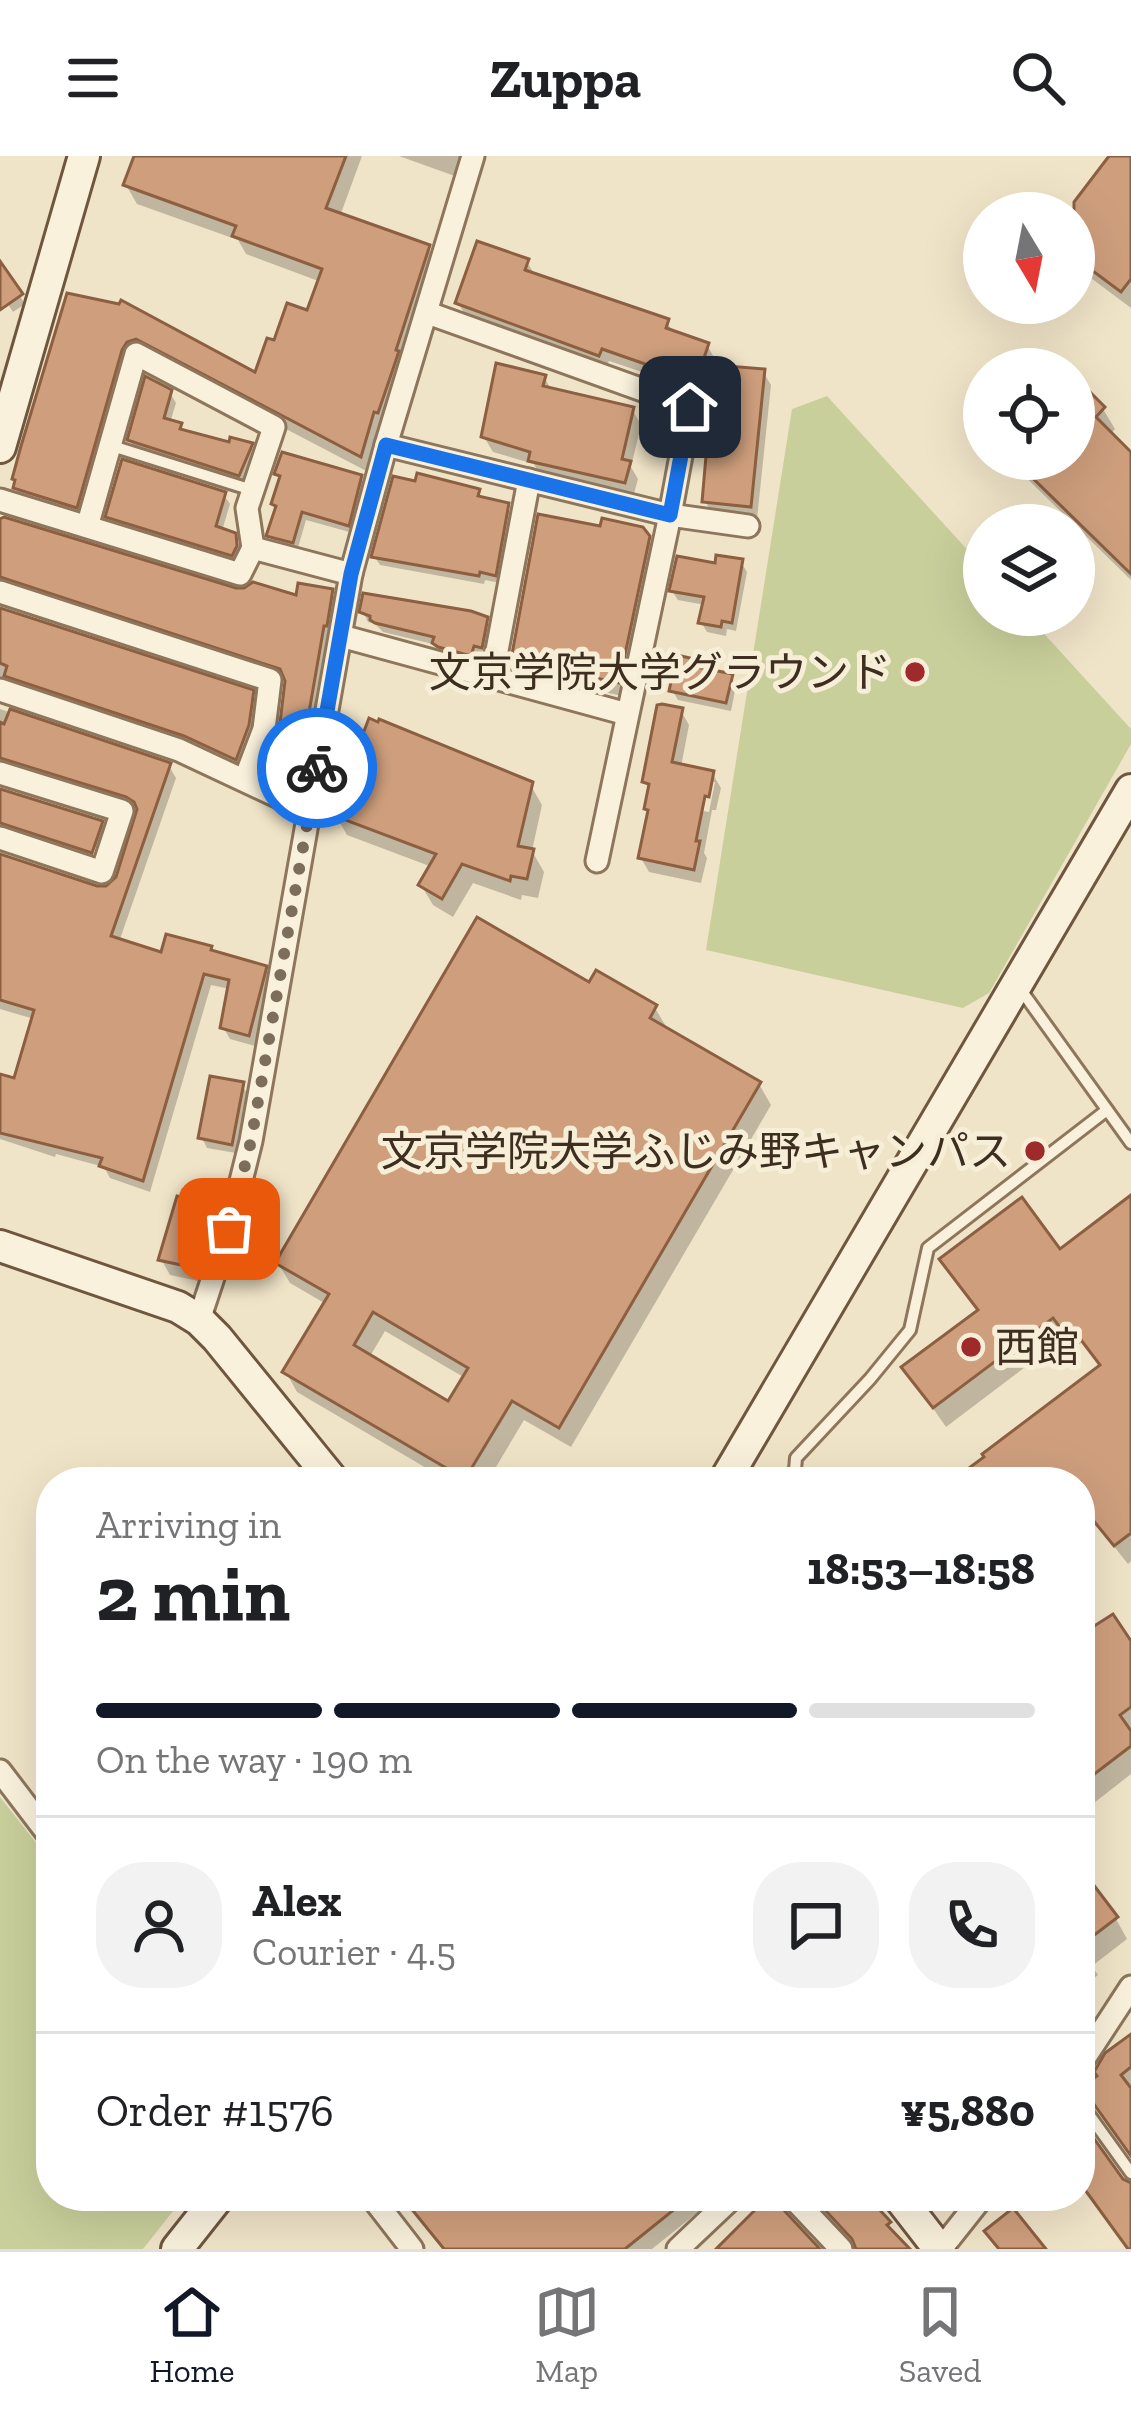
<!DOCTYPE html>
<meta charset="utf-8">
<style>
body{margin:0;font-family:"Zilla Slab","Noto Sans JP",serif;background:#f2f2f2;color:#202124;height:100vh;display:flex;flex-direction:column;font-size:45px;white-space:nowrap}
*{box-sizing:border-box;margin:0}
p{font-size:39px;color:#757577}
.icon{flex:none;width:66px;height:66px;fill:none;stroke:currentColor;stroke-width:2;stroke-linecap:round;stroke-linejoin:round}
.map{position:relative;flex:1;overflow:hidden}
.drawer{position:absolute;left:36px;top:1311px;width:1059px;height:744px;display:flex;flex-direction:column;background:#fff;border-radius:48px;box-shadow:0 12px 48px #0002}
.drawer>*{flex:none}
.needle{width:78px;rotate:170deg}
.buttons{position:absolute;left:963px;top:36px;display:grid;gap:24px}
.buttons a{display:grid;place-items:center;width:132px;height:132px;border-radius:50%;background:#fff;box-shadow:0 12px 48px #0002;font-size:60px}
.pin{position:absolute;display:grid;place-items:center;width:102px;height:102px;color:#fff;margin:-51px;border-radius:24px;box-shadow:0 6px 18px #0006}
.courier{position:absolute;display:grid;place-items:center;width:120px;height:120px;margin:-60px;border:9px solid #1a73e8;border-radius:50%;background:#fff;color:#222;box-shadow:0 3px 15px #0007}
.summary em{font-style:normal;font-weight:700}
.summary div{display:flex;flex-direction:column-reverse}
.summary{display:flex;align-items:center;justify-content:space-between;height:204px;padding:0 60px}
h1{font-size:78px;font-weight:700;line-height:90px}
.bar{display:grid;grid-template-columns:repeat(4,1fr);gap:18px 12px;align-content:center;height:144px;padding:0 60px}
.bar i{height:15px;border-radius:9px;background:#e0e0e0}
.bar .selected{background:#111827}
.bar p{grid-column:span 4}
.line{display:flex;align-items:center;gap:30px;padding:0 60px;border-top:3px solid #e0e0e0}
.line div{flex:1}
.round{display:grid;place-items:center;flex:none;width:126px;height:126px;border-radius:48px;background:#f2f2f2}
header{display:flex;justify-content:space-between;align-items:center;height:156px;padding:0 60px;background:#fff;font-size:54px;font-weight:700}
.dock{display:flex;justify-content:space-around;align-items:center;height:168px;border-top:3px solid #e0e0e0;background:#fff;font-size:33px;color:#757577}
.dock a{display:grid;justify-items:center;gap:6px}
.dock .selected{color:#111827}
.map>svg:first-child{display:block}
.green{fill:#c9cf9b}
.shadow{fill:#0003;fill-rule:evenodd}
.building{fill:#cf9f7d;stroke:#8d5f41;stroke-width:3;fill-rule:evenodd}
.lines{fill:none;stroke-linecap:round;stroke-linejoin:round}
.lane-casing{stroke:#8d765c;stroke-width:16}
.street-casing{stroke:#8d765c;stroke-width:27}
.secondary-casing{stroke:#6f573f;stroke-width:36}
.lane{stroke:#faf1dc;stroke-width:10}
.street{stroke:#faf1dc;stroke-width:21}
.secondary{stroke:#faf1dc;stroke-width:30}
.done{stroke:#7c6e5b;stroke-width:12;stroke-dasharray:0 21.6}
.route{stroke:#1a73e8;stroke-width:15}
.poi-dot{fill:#9e2a2b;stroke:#f7eed8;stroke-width:4.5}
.labels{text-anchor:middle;stroke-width:10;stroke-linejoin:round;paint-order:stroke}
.poi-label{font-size:42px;fill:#3d2e20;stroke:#f7eed8;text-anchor:end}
</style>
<header><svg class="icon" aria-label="menu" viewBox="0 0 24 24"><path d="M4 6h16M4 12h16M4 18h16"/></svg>Zuppa<svg class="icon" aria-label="search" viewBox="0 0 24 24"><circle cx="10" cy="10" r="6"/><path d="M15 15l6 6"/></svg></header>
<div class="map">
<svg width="1131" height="2093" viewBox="0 0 1131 2093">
<rect width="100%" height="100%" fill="#f0e4c8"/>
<!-- green -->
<g class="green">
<path d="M827,240L984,412V459H1027L1131,573V588L989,837L963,852L706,794L792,253Z"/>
<path d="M0,1641L51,1706V2040H185L143,2093H0Z"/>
</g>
<!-- shadow -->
<g class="shadow">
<path d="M137,0H362L340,60L428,92L439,111L372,318L148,201L138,204L87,369L27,351L16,332L121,152L257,220L276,188L308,158L321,126L246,98L238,84L137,48L126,29Z"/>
<path d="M399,0H469L463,23Z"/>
<path d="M1113,0H1131V152L1079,113L1074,104V57H1069Z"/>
<path d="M527,106L536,121L667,166L674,178L707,189L715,203L711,211L763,216L771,229L757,363L712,358L705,345L713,252L667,236L654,228L648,218L609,205L606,212L466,160L458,147ZM657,220L726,245L724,251L657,226Z"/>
<path d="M0,109L25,148L13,156L0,136Z"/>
<path d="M1032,204L1041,213H1024Z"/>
<path d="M544,221L552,235L632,253L641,269L631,311L638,323L633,341L540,320L534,308L493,296L484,281Z"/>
<path d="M1074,225L1103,253L1115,273L1110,279L1131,300V424L1007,303H1074Z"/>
<path d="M170,237L176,247L170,267L180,270L184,277L231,289L251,290L256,299L244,328L136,294L130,284Z"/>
<path d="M984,253V279L975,262Z"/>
<path d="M277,318L360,321L366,330L353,377L306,364L297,395L275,389L270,380L277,353L274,348L281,325Z"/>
<path d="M478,335L483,344L507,350L512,359L500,427L485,424L484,428L380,409L374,400Z"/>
<path d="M224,339L230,348L222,375L234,379L240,390L241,401L238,408L114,370L109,360Z"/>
<path d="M648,382L657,398L627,541L538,522L534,515L524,513L515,497Z"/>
<path d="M0,384L235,435L298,443L331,435L338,447L305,624L295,622L294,625L289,624V628L275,625L268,613L282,576L288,524L13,433L0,435Z"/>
<path d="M741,406L747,416L736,475L727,473L726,480L707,476L701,466L705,449L678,444L672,435L717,411Z"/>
<path d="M0,455L252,537L259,549L255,583L243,614L0,533Z"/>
<path d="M363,456L486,463L492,473L487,500L479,499L476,508L441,497L437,489L383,476L375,468L368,466Z"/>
<path d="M696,506L701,515L731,521L736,530L731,555L678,544L672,534Z"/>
<path d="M0,553L169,610L176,622L119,786L163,799L213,798L265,812L272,824L255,890L230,883L223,871L230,833L211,829L150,1036L110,1022L104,1011L56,998L55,1001L0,983V936L16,926L34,863L0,853V701L104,734L113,730L139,655L13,614L0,616Z"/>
<path d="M681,555L689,569L681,611L712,617L721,632L716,654H712L704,697L707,702L701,727L649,716L641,702L650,658L647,653L650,635L645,626ZM709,626H715L709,656L703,655Z"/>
<path d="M530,628L542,649L532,695L544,716L538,742L522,739L521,744L473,727L453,761L433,749L421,729L432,711L347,679L335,658Z"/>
<path d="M0,634L101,667L108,679L103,694L0,658Z"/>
<path d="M591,830L655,852L667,872L759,928L771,949L571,1291L524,1264L487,1326H450L297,1236L286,1216L326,1148L290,1127L278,1107ZM385,1175L465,1222L449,1249L369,1202Z"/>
<path d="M242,929L248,939L236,997L207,992L202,982Z"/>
<path d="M1131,1043V1405L1128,1408L1080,1348V1326H955L1101,1211L1082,1186L1075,1192L1066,1180L946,1271L905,1212L979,1157L943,1104L1059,1097Z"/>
<path d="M206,1047L218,1050L227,1066L208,1127L170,1119L161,1103Z"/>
<path d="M908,1316L916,1326H895Z"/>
<path d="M1080,1462L1091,1476L1131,1491V1618L1085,1654L1080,1647Z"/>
<path d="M1080,1716L1116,1763L1127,1783L1092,1810L1098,1819L1080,1833Z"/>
<path d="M1131,1881V1998L1100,1921Z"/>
<path d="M401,2040H718L652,2093H444Z"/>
</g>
<!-- building -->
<g class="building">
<path d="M134,0H346L326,52L430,89L396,194L399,195L392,216L378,257L374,256L361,301L136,183L127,186L122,194L77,352L13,332L15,324L12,323L21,290L67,137L119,148L121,144L255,216L267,182L274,184L287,147L307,154L322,113L232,80L236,70L123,29Z"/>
<path d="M1109,0H1131V123L1121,136L1074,101V46Z"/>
<path d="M477,85L529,103L525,114L669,163L666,172L709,187L702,208L765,213L751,351L702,346L711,243L656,223L657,220L643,215L645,208L602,193L599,200L455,147Z"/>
<path d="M0,105L23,138L0,154Z"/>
<path d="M496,207L546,219L543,230L634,251L622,303L631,305L625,327L528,305L530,296L481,281Z"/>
<path d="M145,220L172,234L164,262L182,267L180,273L229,286L230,281L253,287L239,320L127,284Z"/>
<path d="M1074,220L1105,251L1096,261L1131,296V418L1013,303H1074Z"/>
<path d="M282,296L362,319L349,370L302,356L293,387L266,380L276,350L271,348L280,320L274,318Z"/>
<path d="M122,303L226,336L216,370L236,377L237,390L232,400L105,361Z"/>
<path d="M417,317L480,333L478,340L509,347L496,420L480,416L479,420L371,401L393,320L415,325Z"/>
<path d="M538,358L600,370L602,362L643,371L650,380L619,527L525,507L527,501L512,498Z"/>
<path d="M4,361L236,432H244L253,426L296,439L298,427L333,433L327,470H324L299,614L289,612L288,615L284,613L283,617L265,613L279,575L285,525L280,513L0,421V363Z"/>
<path d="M716,399L743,403L732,467L722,465L721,471L698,467L704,441L669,435L677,400L715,407Z"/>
<path d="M363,437L471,455L488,461L482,492L474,490L471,500L438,491L432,487L434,481L375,467L370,464V460L359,456Z"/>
<path d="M0,452L254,534L249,569L236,604L184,580L4,520L7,510L0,507Z"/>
<path d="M677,499L698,504L697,511L733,518L726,547L669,535Z"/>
<path d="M662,548L683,552L672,606L714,615L709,641L705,640L696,685H700L694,714L638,702L648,654L644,653L649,628L642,626L657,549Z"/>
<path d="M10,553L171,607L111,780L161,796L166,778L212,790L211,794L267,810L249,880L220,872L229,824L204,818L143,1025L99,1010L102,1002L0,977V918L14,922L34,854L0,844V698L97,730H106L116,721L137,653L134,646L126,641L0,602V566L4,568Z"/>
<path d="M369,562L378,566L379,563L533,626L518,690L534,693L527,723L511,720L510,725L462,708L442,743L418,729L436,698L332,659Z"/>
<path d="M0,633L103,665L92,697L0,667Z"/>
<path d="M477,761L589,826L596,814L657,849L650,862L761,926L559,1272L512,1245L465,1323L282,1216L329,1138L275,1107ZM373,1156L468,1212L448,1245L354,1189Z"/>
<path d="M210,920L244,926L232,989L198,982Z"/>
<path d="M183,1034L206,1040L205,1044L220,1048L200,1113L158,1104L177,1040L181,1041Z"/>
<path d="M1131,1039V1377L1114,1390L1080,1348V1326H950L984,1301L982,1298L1100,1209L1069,1168L1062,1174L1053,1162L933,1252L901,1211L978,1154L939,1103L1022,1041L1060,1093Z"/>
<path d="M1113,1458L1131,1485V1551L1120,1559L1131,1575V1590L1080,1629V1479Z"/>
<path d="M1080,1711L1118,1761L1080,1790Z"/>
<path d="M1131,1878V1911L1121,1919L1131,1932V2000L1088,1940L1080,1936V1932L1097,1920L1094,1916L1105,1897Z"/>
<path d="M1080,1963L1123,2023L1131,2027V2093H1128L1080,2027Z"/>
<path d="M401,2040H691L625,2093H444Z"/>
<path d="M769,2040H776L780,2050L820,2093H716Z"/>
<path d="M812,2040H867L891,2066L887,2069L910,2093H856L852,2083Z"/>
<path d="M1013,2052L1046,2093H999L984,2075Z"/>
</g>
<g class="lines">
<defs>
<g id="lane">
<path d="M109,289L252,334"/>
<path d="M1021,834L1131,987"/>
<path d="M794,1326L796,1302L870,1223L910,1174L928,1092L1107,954"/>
<path d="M1080,1946L1131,2017"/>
</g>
<g id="street">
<path d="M428,157L690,251L670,359L597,705"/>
<path d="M386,289L670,359L748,370"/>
<path d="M0,344L240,418L253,392L247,352L274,271L136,198L87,371"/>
<path d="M253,392L351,418"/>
<path d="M0,436L270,524L264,573L245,623"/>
<path d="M341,480L627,558"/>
<path d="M492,521L529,324"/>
<path d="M0,534L179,594L309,655"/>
<path d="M0,617L122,655L102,716L0,682"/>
<path d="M199,1164L229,1073L251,985L351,418L386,289L473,0"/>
<path d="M0,1615L51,1682"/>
<path d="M1080,1909L1131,1831"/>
<path d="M371,2040L412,2093"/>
<path d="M791,2040L841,2093"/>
<path d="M678,2093L734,2040"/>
<path d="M941,2093L983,2040"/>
</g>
<g id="secondary">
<path d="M0,291L84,0"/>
<path d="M0,1090L178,1151L199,1164L217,1182L334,1326"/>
<path d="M724,1326L1131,634"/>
<path d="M898,2040L939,2093"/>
<path d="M177,2093L219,2040"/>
</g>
</defs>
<!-- lane casing -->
<use href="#lane" class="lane-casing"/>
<!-- street casing -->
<use href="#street" class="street-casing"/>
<!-- secondary casing -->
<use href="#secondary" class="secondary-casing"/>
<!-- lane -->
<use href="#lane" class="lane"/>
<!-- street -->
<use href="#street" class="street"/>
<!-- secondary -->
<use href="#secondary" class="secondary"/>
</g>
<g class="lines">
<!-- done -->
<path class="done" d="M229,1073L251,985L317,612"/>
<!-- route -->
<path class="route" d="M317,612L351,418L386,289L670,359L690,251"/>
</g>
<!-- markers -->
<g class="poi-dot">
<circle cx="915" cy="516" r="12"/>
<circle cx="1035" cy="995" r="12"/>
<circle cx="971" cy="1191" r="12"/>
</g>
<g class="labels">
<!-- poi labels -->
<g class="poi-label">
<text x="891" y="531">文京学院大学グラウンド</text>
<text x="1011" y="1010">文京学院大学ふじみ野キャンパス</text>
<text x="995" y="1206" text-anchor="start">西館</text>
</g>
</g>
</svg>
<div class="buttons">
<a><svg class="needle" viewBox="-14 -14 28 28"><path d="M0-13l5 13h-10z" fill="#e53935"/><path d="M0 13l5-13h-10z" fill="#757577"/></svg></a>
<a><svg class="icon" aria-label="locate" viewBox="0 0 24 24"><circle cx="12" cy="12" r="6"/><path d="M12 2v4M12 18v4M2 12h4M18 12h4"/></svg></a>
<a><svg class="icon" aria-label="layers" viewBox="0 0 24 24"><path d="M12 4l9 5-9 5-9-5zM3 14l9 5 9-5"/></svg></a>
</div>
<div class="pin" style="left:229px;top:1073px;background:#ea580c"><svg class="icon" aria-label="bag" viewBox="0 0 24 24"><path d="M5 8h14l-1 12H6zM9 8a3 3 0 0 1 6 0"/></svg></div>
<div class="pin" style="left:690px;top:251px;background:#1f2937"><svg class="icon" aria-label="home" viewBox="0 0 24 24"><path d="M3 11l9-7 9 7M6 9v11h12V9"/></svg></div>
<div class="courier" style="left:317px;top:612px"><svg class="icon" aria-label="bike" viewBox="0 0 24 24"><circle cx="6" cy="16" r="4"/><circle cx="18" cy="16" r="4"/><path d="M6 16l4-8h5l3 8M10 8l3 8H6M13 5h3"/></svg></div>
<section class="drawer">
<div class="summary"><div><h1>2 min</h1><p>Arriving in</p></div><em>18:53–18:58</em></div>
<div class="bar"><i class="selected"></i><i class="selected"></i><i class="selected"></i><i></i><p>On the way · 190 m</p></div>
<div class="line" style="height:216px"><a class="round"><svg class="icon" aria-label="person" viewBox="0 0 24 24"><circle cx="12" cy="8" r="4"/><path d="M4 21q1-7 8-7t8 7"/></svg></a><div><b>Alex</b><p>Courier · 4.5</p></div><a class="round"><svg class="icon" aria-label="chat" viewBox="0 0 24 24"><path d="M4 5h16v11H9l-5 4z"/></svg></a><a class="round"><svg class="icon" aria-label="phone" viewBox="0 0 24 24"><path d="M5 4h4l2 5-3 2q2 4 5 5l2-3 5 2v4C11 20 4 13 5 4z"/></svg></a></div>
<div class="line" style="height:156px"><div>Order #1576</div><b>¥5,880</b></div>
</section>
</div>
<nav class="dock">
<a class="selected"><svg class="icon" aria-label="home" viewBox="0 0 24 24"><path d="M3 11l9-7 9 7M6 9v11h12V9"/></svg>Home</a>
<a><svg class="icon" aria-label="map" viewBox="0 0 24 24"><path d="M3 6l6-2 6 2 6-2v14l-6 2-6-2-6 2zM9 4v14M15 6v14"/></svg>Map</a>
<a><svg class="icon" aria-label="saved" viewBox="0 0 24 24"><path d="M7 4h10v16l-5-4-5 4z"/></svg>Saved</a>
</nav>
